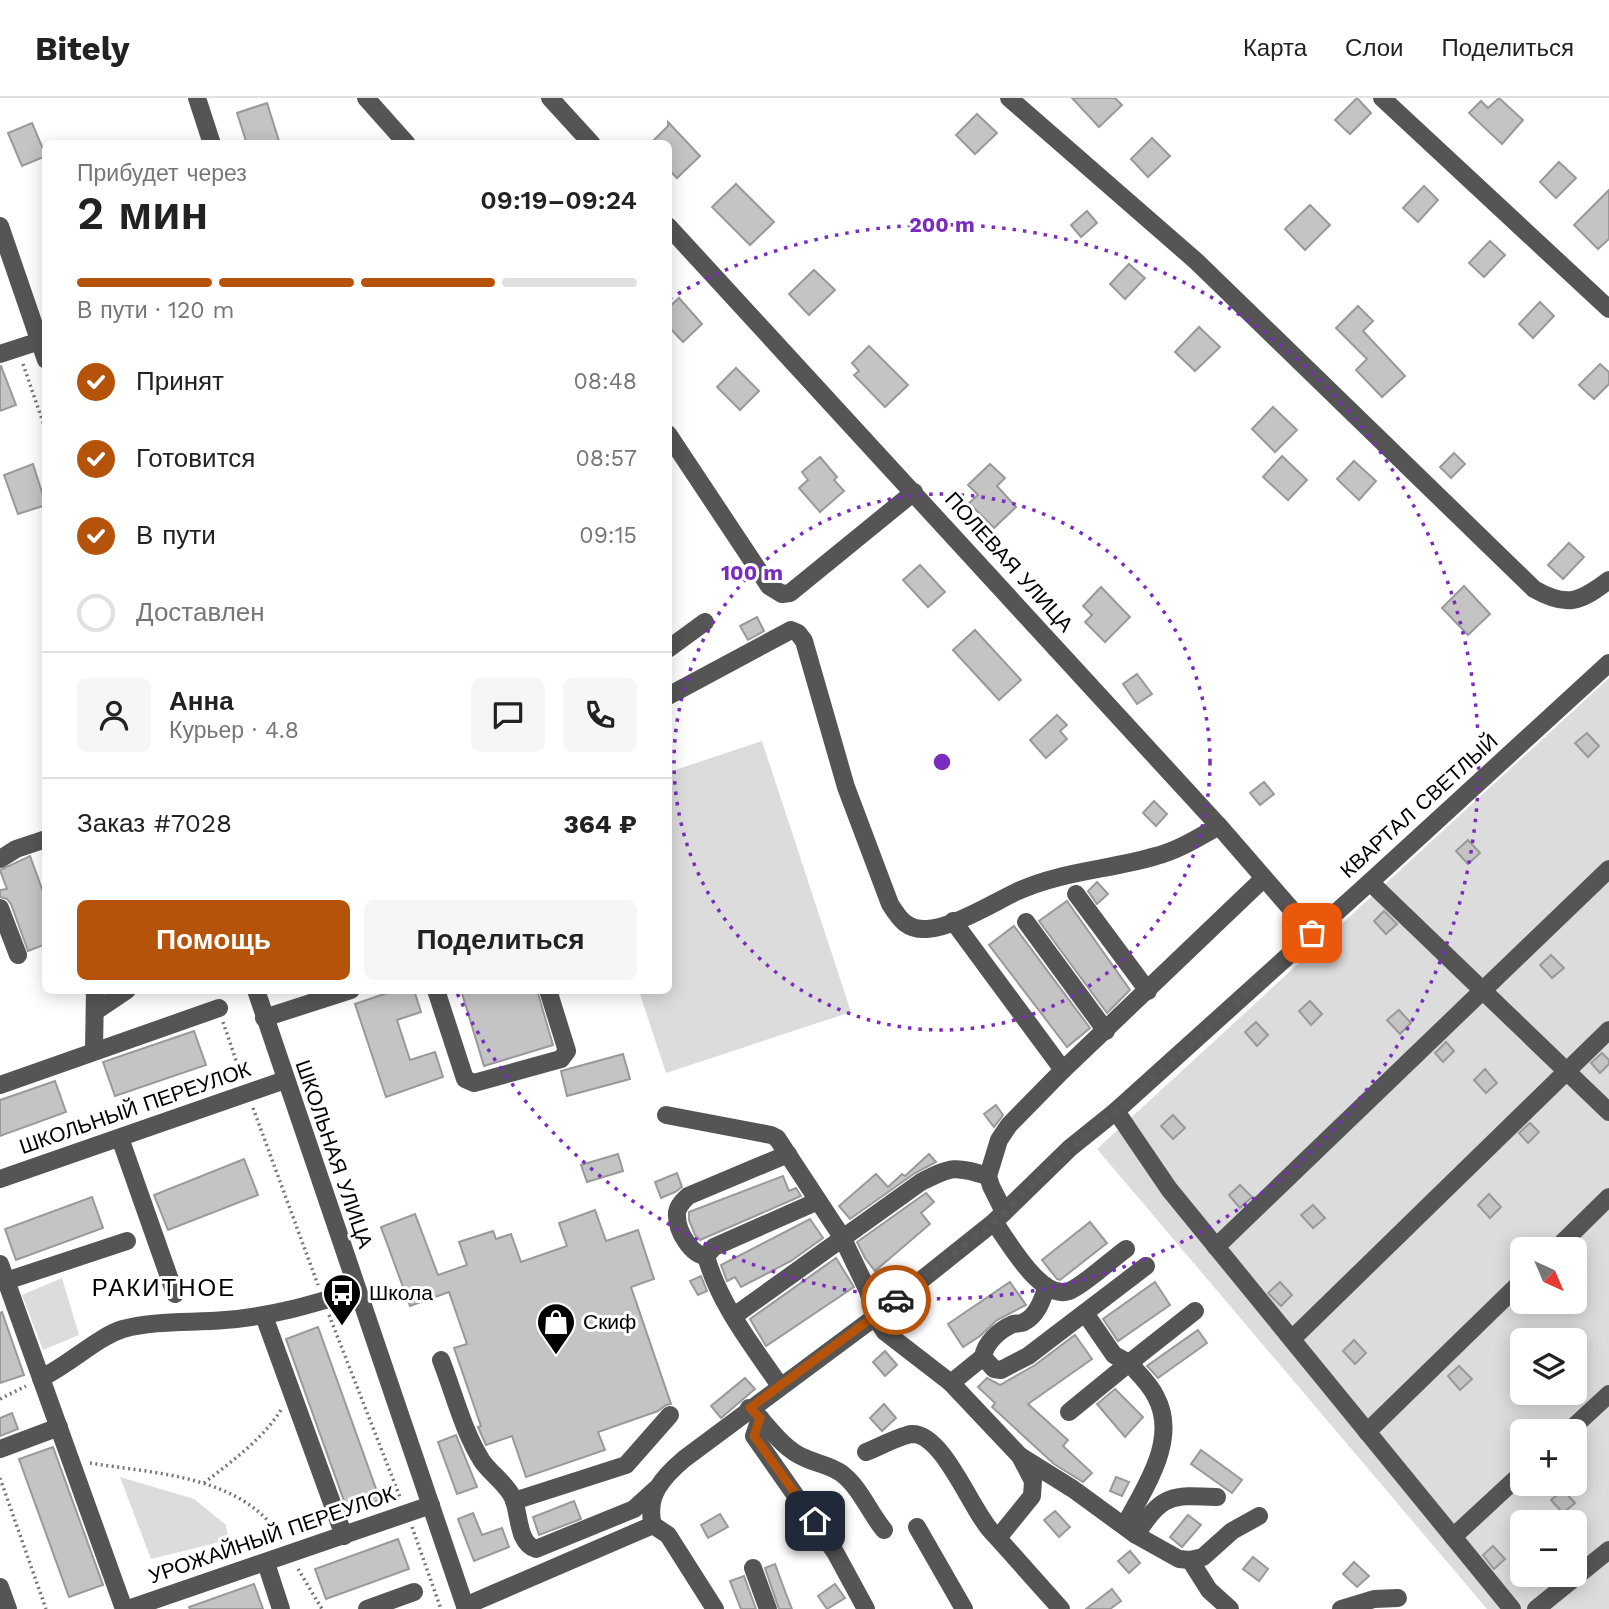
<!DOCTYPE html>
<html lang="ru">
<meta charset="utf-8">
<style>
body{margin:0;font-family:"Work Sans",sans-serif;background:#f6f6f6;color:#222;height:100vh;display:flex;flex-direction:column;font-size:26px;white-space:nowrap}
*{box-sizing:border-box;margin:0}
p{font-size:23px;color:#767676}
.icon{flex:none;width:38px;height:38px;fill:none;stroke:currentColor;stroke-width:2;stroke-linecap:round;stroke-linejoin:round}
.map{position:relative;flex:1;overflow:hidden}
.panel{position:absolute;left:42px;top:42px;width:630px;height:854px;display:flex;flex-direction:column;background:#fff;border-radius:10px;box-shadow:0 4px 18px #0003}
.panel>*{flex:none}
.needle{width:46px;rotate:136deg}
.fabs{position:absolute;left:1510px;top:1139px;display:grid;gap:14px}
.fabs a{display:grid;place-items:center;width:77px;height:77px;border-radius:10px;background:#fff;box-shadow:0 4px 18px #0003;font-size:35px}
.pin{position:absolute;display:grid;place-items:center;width:60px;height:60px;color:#fff;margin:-30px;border-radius:14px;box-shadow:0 4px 10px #0006}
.courier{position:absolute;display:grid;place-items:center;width:70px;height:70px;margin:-35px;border:5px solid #b45309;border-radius:50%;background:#fff;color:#222;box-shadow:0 2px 9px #0007}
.summary em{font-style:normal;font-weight:600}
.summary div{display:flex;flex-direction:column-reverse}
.summary{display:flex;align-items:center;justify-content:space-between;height:119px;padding:0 35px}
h1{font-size:46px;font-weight:600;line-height:52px}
.bar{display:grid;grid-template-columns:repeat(4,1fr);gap:10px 7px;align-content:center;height:84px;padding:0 35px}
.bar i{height:9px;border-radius:5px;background:#e0e0e0}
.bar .on{background:#b45309}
.bar p{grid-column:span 4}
.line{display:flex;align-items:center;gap:18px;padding:0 35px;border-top:2px solid #e0e0e0}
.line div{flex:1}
.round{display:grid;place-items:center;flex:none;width:74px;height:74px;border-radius:10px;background:#f6f6f6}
ol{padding:0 35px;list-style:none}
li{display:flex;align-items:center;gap:21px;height:77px}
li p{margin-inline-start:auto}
li .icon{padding:7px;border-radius:50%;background:#b45309;color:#fff;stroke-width:4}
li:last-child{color:#767676}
li i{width:38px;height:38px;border:4px solid #e0e0e0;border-radius:50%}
.primary-button{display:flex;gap:14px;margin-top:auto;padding:14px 35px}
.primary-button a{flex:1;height:80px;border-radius:10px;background:#b45309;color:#fff;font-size:28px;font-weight:600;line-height:80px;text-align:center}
.primary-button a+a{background:#f6f6f6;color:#222}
header{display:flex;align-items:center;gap:42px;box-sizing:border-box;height:98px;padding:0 35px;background:#fff;border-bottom:2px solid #e0e0e0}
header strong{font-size:33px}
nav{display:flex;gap:38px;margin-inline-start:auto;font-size:24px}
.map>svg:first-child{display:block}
.green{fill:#dcdcdc;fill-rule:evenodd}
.building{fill:#c4c4c4;stroke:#999;stroke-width:2}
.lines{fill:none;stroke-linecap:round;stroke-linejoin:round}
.path{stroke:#777;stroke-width:3.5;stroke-dasharray:2 3.5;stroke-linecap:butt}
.minor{stroke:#555;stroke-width:18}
.done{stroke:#595959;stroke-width:7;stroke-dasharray:0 12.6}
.route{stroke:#b45309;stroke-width:9}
.ring{fill:none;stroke:#7b2cbf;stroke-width:3.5;stroke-dasharray:3.5 7}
.labels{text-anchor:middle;stroke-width:6;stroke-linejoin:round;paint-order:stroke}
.street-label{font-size:21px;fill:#000;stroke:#fff}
.poi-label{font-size:21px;fill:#000;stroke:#fff;text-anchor:start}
.quarter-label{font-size:24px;letter-spacing:2px;fill:#000;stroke:#fff}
.centre{fill:#7b2cbf;stroke:#fff;stroke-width:3.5}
.ring-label{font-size:21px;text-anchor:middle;font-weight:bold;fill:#7b2cbf;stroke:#fff;stroke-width:6;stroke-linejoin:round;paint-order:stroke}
</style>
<header>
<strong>Bitely</strong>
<nav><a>Карта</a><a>Слои</a><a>Поделиться</a></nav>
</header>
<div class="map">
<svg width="1609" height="1511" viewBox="0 0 1609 1511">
<rect width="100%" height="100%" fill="#fff"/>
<!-- green -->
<g class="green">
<path d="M1609,580V1511H1487L1097,1051ZM1522,1152H1575V1204H1522ZM1522,1242H1575V1295H1522ZM1522,1334H1575V1386H1522ZM1522,1424H1575V1477H1522Z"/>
<path d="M762,643L851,914L666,975L639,893L668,892L669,674Z"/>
<path d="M62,1180L79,1237L43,1252L22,1197Z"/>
<path d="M120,1379L194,1401L226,1427L228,1442L151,1461Z"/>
</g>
<!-- building -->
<g class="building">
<path d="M1072,0H1115L1122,7L1099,29Z"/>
<path d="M1357,0L1371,15L1350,36L1335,22Z"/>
<path d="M1499,0L1523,22L1502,46L1469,15L1481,3L1488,10Z"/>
<path d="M267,5L280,46H247L237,15Z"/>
<path d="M977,16L997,35L975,56L956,37Z"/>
<path d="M668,24L700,58L677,80L668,71V46H650L668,28Z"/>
<path d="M32,25L46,58L22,68L8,35Z"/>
<path d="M1152,40L1170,58L1148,79L1131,61Z"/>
<path d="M1559,64L1576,80L1556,100L1540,84Z"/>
<path d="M736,86L774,124L750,147L712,109Z"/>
<path d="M1424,88L1438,102L1418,124L1403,110Z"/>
<path d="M1609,92V141L1598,151L1574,127Z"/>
<path d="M1310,107L1330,127L1305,152L1285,131Z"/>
<path d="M1087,113L1097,125L1081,139L1071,127Z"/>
<path d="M1490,143L1505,157L1484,179L1469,165Z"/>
<path d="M1129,166L1145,180L1125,201L1110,186Z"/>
<path d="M814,172L835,192L809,217L789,196Z"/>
<path d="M679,200L702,226L683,244L668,228V210Z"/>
<path d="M1540,204L1554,218L1533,240L1519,226Z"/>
<path d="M1358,208L1373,223L1363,233L1405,278L1382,299L1356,272L1367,261L1336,230Z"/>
<path d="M1199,229L1220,249L1195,273L1175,254Z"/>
<path d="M869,248L908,287L885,309L854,277L859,273L852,265Z"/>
<path d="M1600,266L1609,274V286L1594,301L1579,287Z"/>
<path d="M1,268L16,307L0,313V269Z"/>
<path d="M736,270L759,293L740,312L717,289Z"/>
<path d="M1273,309L1297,332L1275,354L1252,331Z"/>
<path d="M1454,355L1465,366L1451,380L1440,369Z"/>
<path d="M1282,358L1307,382L1288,402L1263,379Z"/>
<path d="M820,359L837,379L834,382L844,393L820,414L799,390L808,382L802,374Z"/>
<path d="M1354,363L1376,383L1359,402L1337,381Z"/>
<path d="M33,366L46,407L18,416L4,377Z"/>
<path d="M990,366L1005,380L997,388L1016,409L994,430L969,405L978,397L968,387Z"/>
<path d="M1569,445L1584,459L1563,481L1548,467Z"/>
<path d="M920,467L945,494L928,509L903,482Z"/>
<path d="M1464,488L1490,516L1468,537L1442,510Z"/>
<path d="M1101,489L1130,519L1105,544L1085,524L1092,517L1083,508Z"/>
<path d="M757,519L764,533L748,542L740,528Z"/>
<path d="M975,532L1021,582L999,602L953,552Z"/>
<path d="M1137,576L1152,596L1137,606L1123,586Z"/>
<path d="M1057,617L1067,627L1060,633L1067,641L1046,660L1030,642Z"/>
<path d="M1587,635L1599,648L1588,659L1575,645Z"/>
<path d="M1264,684L1274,696L1260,707L1250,695Z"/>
<path d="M1154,703L1167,716L1156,728L1143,715Z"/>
<path d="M1468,742L1480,755L1468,766L1456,753Z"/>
<path d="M30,758L46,802V846L28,853L11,806L7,801L0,799V792L7,791L0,772Z"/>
<path d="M1097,784L1108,796L1097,806L1088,793Z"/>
<path d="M1067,803L1130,892L1107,915L1039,823Z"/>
<path d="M1384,813L1397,826L1386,836L1374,823Z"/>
<path d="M1014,828L1090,930L1067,949L989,847Z"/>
<path d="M1551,857L1564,870L1552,880L1540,867Z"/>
<path d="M396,892H414L421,914L397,922L410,962L435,954L443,979L386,999L355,906Z"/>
<path d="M461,892H537L553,947L484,968Z"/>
<path d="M1310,903L1322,916L1311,927L1299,913Z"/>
<path d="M1399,912L1411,925L1400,936L1387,922Z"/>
<path d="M1256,924L1268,937L1257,948L1245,934Z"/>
<path d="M194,933L206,967L115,998L103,964Z"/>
<path d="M1446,944L1454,953L1443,964L1435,955Z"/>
<path d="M1602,955L1609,962V966L1600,975L1591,965Z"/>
<path d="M623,956L630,981L567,998L561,973Z"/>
<path d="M1485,971L1497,985L1486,995L1474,982Z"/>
<path d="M55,983L66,1014L0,1038V1002Z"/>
<path d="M996,1007L1003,1017L994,1029L984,1016Z"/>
<path d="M1173,1017L1185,1030L1173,1041L1161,1028Z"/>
<path d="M1530,1025L1539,1034L1528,1045L1519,1035Z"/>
<path d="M618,1056L623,1073L587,1084L581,1067Z"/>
<path d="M929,1056L936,1064L915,1075L850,1121L839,1108L876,1076L888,1089L902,1076L905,1078Z"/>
<path d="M244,1061L258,1097L168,1132L154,1097Z"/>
<path d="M677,1075L682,1089L675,1094L661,1100L655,1084Z"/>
<path d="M783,1078L789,1093L796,1090L801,1098L700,1142L695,1137L689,1122V1114Z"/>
<path d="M1240,1087L1252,1099L1240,1110L1229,1097Z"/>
<path d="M926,1095L934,1104L921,1115L930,1126L875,1173L865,1160L857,1144Z"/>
<path d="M1489,1096L1501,1109L1490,1120L1478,1107Z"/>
<path d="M92,1099L103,1130L16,1162L5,1131Z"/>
<path d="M1313,1107L1325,1120L1313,1130L1301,1117Z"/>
<path d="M595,1112L606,1143L638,1132L654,1181L631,1189L671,1306L666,1307L658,1313L598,1334L605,1352L526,1379L512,1338L486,1347L478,1329L481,1328L454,1250L467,1246L449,1194L410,1208L381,1129L415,1116L438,1177L467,1167L459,1144L493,1133L496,1141L511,1136L521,1164L567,1148L559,1125Z"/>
<path d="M810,1121L823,1140L791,1163L741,1189L735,1179L727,1183L721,1167Z"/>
<path d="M1090,1124L1107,1145L1060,1182L1057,1181L1042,1162Z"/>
<path d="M836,1160L854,1189L766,1248L750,1221Z"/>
<path d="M701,1178L707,1193L698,1197L690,1183Z"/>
<path d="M1010,1184L1026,1207L997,1222L980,1238L963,1249L948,1226Z"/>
<path d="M1155,1184L1170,1207L1118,1243L1103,1221Z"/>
<path d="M1280,1184L1292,1197L1281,1208L1268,1195Z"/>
<path d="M2,1214L24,1277L0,1285V1215Z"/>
<path d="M318,1229L380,1402L348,1414L286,1241Z"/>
<path d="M1198,1232L1207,1245L1158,1280L1147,1268Z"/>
<path d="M1075,1237L1092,1261L1028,1306L1068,1342L1063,1348L1092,1375L1083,1384L1054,1366L992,1309L995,1305L978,1289L987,1280L1000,1287L1035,1267Z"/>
<path d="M1354,1242L1366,1255L1355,1266L1343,1253Z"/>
<path d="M885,1253L897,1267L885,1278L873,1264Z"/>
<path d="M1459,1268L1472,1281L1460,1292L1448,1278Z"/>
<path d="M745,1280L755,1291L721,1320L711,1308Z"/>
<path d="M1115,1291L1143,1319L1125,1339L1097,1306Z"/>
<path d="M884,1306L896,1320L882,1333L870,1320Z"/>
<path d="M12,1315L18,1331L0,1338V1320Z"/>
<path d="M456,1337L477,1389L457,1396L438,1344Z"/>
<path d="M53,1349L103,1487L69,1499L19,1361Z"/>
<path d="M1201,1352L1242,1382L1232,1395L1191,1366Z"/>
<path d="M1116,1379L1129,1384L1122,1398L1110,1393Z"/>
<path d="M1563,1392L1575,1405L1563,1415L1551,1402Z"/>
<path d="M574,1403L581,1421L539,1437L533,1419Z"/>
<path d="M1055,1413L1070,1429L1059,1439L1044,1422Z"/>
<path d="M473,1415L482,1437L502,1430L509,1449L474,1463L458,1421Z"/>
<path d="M720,1416L728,1429L708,1440L701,1427Z"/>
<path d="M1188,1417L1201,1427L1182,1449L1170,1439Z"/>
<path d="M398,1441L409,1471L326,1501L315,1471Z"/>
<path d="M1493,1448L1505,1461L1494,1471L1483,1457Z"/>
<path d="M1130,1453L1140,1465L1129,1475L1118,1463Z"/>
<path d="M1253,1459L1268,1471L1259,1483L1243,1471Z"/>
<path d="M1354,1464L1369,1478L1357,1489L1343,1476Z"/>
<path d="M775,1466L786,1496L792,1511H779L765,1470Z"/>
<path d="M744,1478L756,1511H741L730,1483Z"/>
<path d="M254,1486L263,1511H190L189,1509Z"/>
<path d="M835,1486L845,1500L827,1511L818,1498Z"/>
<path d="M1112,1491L1121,1503L1110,1511H1086Z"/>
</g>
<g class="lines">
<!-- path -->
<g class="path">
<path d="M23,266L46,333"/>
<path d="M223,924L242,980"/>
<path d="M253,1010L318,1187"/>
<path d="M329,1217L400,1399"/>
<path d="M0,1301L26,1288"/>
<path d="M90,1365C157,1376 240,1377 281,1439"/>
<path d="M0,1380L46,1511"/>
<path d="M204,1385C232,1363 262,1342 281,1312"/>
<path d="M412,1429L441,1511"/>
<path d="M298,1471L322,1511"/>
</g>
<!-- minor -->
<g class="minor">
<path d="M197,0L212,46"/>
<path d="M366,0L407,46"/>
<path d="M550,0L592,46"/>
<path d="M1009,0L1196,163L1534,491C1567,510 1580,504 1609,482"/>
<path d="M1382,0L1609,211"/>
<path d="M0,128L46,262"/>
<path d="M668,128L1219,728L1312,835"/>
<path d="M0,256L46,241"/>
<path d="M668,336L769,488L782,496L790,495L914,394"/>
<path d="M668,551L705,524"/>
<path d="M668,598L791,532L798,535L804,543L846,689L890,806C900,822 907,832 927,831C952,830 993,805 1016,794C1061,773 1109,772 1156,758C1179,752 1199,739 1219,728"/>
<path d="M0,761L16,751L46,741"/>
<path d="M1370,784L1609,1014"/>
<path d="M1076,796L1148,893"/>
<path d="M0,810L18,857"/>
<path d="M953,823L1063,972"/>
<path d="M1026,824L1106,933"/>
<path d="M256,892L466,1511"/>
<path d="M436,892L465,981L474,985L561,961L567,953L548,892"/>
<path d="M96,913L127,892"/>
<path d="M264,920L351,892"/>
<path d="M94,953L95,892"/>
<path d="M0,987L219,910"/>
<path d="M1116,1013L1169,1091L1512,1511"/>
<path d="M666,1017L771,1037L777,1040L842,1139L868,1193L875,1219L885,1234L951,1285L1020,1358L1033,1383L1032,1398L1002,1435L994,1436C973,1417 944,1335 912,1336C901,1337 877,1350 866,1354"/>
<path d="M120,1040L175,1196"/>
<path d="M0,1081L285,982"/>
<path d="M1004,1114L991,1088L988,1078L999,1042L1009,1027L1063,972L1263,781"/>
<path d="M994,1124C1009,1144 1041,1203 1069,1193C1083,1188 1112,1161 1126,1151"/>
<path d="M1216,1149L1609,771"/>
<path d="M1555,1152L1609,1099"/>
<path d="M706,1158C691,1157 677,1133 677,1118C676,1109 683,1103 688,1098L788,1056"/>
<path d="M0,1166L124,1511"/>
<path d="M6,1183L127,1143"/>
<path d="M1046,1191C1042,1202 1037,1218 1024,1224C1021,1226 1017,1225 1013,1226C999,1232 985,1245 983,1259L994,1271L1001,1272L1028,1258L1146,1168"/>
<path d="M1085,1215L1114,1257L1129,1265L1195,1213"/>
<path d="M264,1218L344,1438"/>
<path d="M734,1218L921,1084C952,1068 955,1068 988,1078"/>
<path d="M1292,1241L1609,932"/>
<path d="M441,1262C454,1295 463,1333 482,1363C490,1375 507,1386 513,1400C520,1416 517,1445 536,1451L634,1411L656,1391"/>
<path d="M41,1280C67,1268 99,1238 123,1231C156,1222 192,1225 225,1222C270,1219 313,1206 356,1193"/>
<path d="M951,1285L983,1259"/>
<path d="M780,1288C753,1248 719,1206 706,1158L714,1149L818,1103"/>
<path d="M749,1310L760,1320L754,1338L835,1454L866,1511"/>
<path d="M1069,1314L1129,1265C1139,1276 1150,1286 1156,1299C1179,1342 1144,1390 1125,1427"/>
<path d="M760,1320C773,1335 787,1353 805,1360C818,1366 829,1367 841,1375C860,1389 869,1414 884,1432"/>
<path d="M1367,1334L1522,1183"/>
<path d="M1568,1334L1609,1296"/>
<path d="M0,1351L59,1329"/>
<path d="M1020,1358L1073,1391L1136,1437L1179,1461L1190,1462L1203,1459L1232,1433L1259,1418"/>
<path d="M514,1403L626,1367L670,1317"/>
<path d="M653,1427L668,1437L715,1511"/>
<path d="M917,1429L964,1511"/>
<path d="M994,1436L1061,1511"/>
<path d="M1136,1437C1162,1396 1171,1397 1217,1399"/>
<path d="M1453,1439L1522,1375"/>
<path d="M1190,1462L1209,1492L1230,1511"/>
<path d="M266,1465L281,1511"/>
<path d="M753,1470L768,1511"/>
<path d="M0,1489L8,1511"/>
<path d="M465,1508L653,1427C645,1398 663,1379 684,1361L875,1219L994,1124L1070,1050L1116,1013L1370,784L1609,565"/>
<path d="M128,1511L431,1407"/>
<path d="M367,1511L414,1494"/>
<path d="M1341,1511L1374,1501L1398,1500"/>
<path d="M1536,1511L1609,1452"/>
</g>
</g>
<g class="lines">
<!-- done -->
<path class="done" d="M896,1202L994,1124L1070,1050L1116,1013L1312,835"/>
<!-- route -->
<path class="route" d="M815,1423L754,1338L760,1320L750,1310L896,1202"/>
</g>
<!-- distance rings -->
<g class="ring">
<circle cx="942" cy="664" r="268"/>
<path d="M669 201A537 537 0 1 1 457 895"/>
</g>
<!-- icons -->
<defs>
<symbol id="bus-pin" viewBox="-11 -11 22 30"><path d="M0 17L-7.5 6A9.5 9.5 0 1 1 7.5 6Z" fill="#000" stroke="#fff"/><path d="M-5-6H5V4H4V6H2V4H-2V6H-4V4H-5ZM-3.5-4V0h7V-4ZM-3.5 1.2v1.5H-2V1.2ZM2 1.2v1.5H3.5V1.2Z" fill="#fff"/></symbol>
<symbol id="shop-pin" viewBox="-11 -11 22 30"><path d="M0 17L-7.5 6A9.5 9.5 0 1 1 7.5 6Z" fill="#000" stroke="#fff"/><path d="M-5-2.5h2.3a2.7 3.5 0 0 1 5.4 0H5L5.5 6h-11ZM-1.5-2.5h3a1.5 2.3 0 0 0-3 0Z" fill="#fff"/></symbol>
</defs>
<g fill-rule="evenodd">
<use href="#bus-pin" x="320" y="1173" width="44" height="60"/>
<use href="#shop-pin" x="534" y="1202" width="44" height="60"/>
</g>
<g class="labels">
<!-- street labels -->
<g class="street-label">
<text transform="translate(1009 464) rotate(48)" y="7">ПОЛЕВАЯ УЛИЦА</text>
<text transform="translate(1419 708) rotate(-42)" y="7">КВАРТАЛ СВЕТЛЫЙ</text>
<text transform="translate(135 1010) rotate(-19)" y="7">ШКОЛЬНЫЙ ПЕРЕУЛОК</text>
<text transform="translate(334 1056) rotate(71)" y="7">ШКОЛЬНАЯ УЛИЦА</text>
<text transform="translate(272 1437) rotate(-19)" y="7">УРОЖАЙНЫЙ ПЕРЕУЛОК</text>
</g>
<!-- poi labels -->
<g class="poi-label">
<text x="369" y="1202">Школа</text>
<text x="583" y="1231">Скиф</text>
</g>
<!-- quarter labels -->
<g class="quarter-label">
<text x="164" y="1198">РАКИТНОЕ</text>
</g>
</g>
<circle cx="942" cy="664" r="10" class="centre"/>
<g class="ring-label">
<text x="942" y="134">200 m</text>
<text x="752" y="482">100 m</text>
</g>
</svg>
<div class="fabs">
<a><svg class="needle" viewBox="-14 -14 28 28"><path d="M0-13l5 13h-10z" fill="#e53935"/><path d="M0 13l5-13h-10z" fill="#767676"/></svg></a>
<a><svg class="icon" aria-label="layers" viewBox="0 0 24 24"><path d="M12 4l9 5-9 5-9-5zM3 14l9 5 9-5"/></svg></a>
<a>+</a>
<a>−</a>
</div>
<div class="pin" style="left:1312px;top:835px;background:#ea580c"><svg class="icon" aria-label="bag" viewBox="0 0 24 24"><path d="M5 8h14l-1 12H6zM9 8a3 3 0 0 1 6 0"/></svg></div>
<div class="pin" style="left:815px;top:1423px;background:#1f2937"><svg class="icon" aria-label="home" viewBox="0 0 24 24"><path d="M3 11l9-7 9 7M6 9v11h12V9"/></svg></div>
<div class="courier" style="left:896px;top:1202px"><svg class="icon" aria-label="car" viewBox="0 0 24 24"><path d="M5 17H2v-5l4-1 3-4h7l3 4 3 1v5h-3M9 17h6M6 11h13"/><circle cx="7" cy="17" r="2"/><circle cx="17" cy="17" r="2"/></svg></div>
<section class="panel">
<div class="summary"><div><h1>2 мин</h1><p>Прибудет через</p></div><em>09:19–09:24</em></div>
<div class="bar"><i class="on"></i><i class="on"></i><i class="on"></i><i></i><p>В пути · 120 m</p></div>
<ol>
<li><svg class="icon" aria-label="check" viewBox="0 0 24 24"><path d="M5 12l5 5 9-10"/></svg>Принят<p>08:48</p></li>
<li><svg class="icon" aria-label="check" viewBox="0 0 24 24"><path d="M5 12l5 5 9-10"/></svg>Готовится<p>08:57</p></li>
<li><svg class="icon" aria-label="check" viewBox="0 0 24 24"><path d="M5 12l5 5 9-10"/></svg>В пути<p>09:15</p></li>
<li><i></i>Доставлен</li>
</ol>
<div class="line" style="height:126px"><a class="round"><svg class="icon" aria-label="person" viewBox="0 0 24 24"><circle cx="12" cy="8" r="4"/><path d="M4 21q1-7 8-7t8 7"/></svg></a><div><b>Анна</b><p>Курьер · 4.8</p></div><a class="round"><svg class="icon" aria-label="chat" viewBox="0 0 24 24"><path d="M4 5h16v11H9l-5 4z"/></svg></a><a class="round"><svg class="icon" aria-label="phone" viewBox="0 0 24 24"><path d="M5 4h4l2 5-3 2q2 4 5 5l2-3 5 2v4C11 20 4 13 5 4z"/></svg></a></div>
<div class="line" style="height:91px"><div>Заказ #7028</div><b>364 ₽</b></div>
<div class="primary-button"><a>Помощь</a><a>Поделиться</a></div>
</section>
</div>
